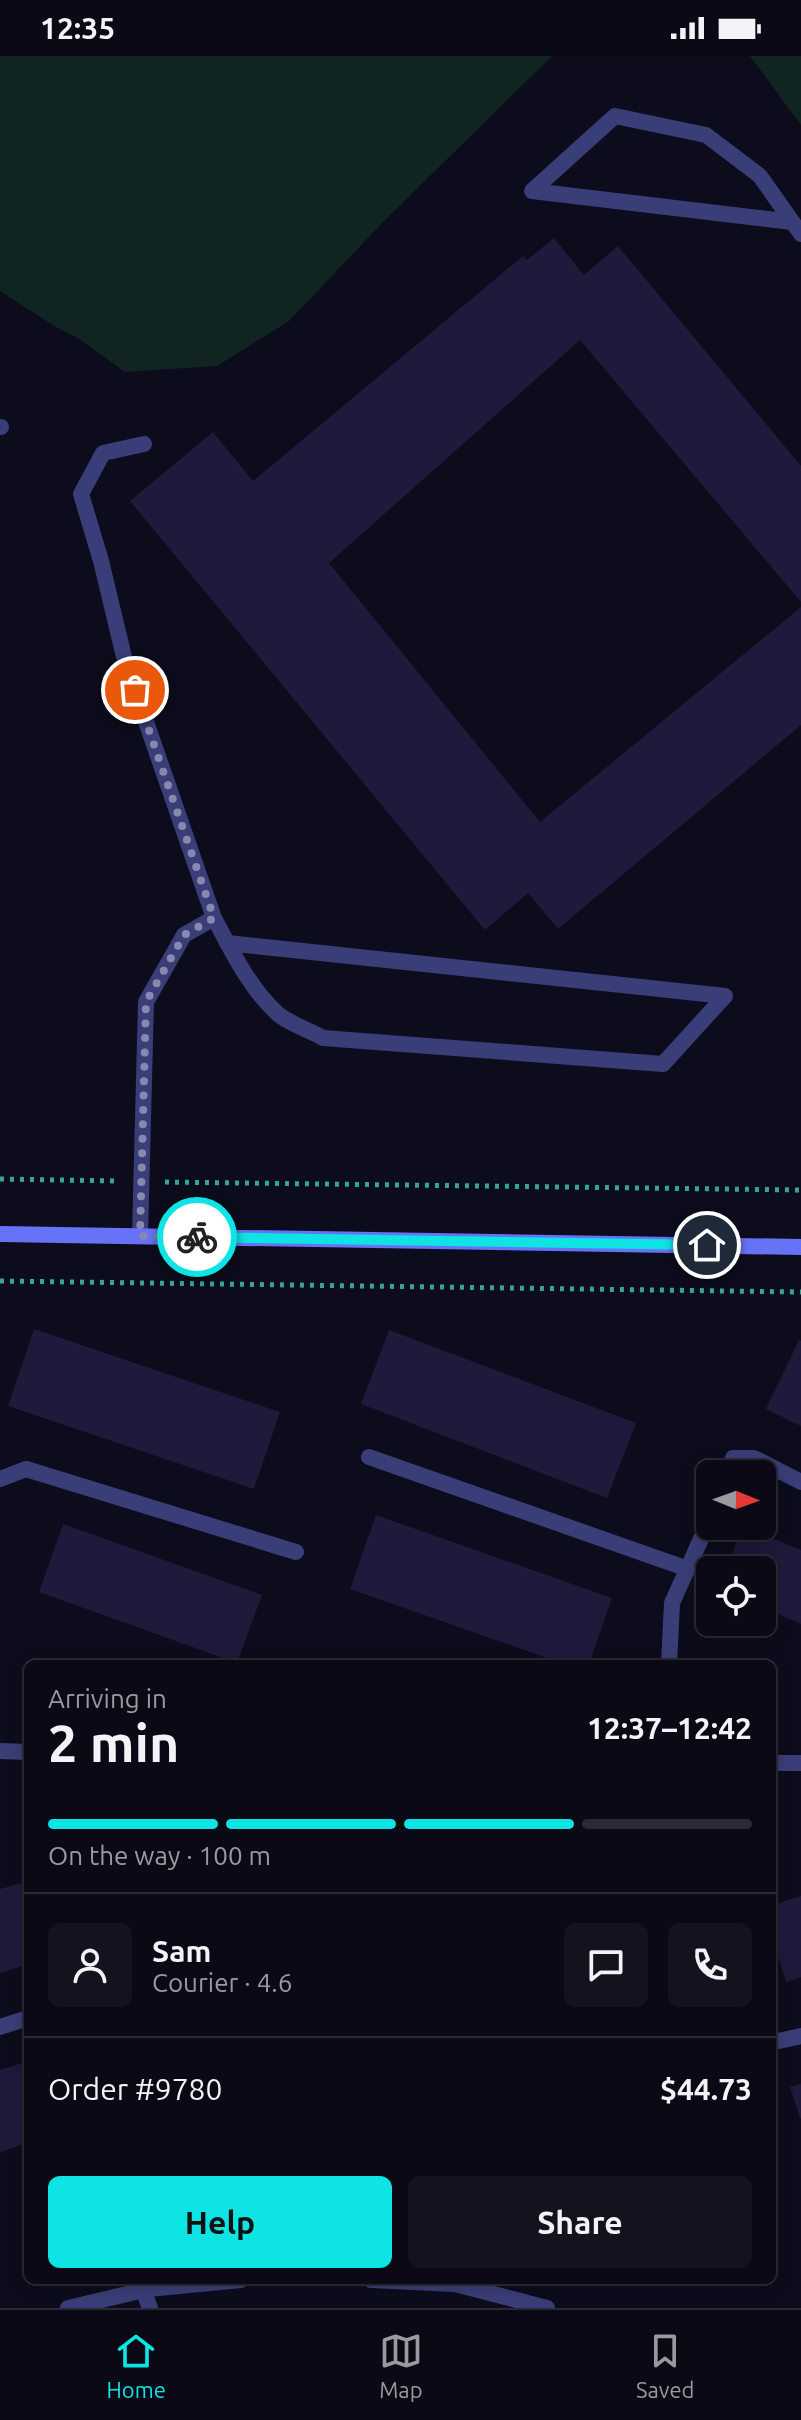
<!DOCTYPE html>
<meta charset="utf-8">
<style>
body{margin:0;font-family:Ubuntu,sans-serif;background:#13121e;color:#f1f3f6;height:100vh;display:flex;flex-direction:column;font-size:30px;white-space:nowrap}
*{box-sizing:border-box;margin:0}
p{font-size:26px;color:#999aa0}
.icon{flex:none;width:44px;height:44px;fill:none;stroke:currentColor;stroke-width:2;stroke-linecap:round;stroke-linejoin:round}
.map{position:relative;flex:1;overflow:hidden}
.side{position:absolute;left:24px;top:1604px;width:752px;height:624px;display:flex;flex-direction:column;background:#0a0915;border-radius:12px;box-shadow:0 4px 20px #0003,0 0 0 2px #2a2a34}
.side>*{flex:none}
.needle{width:52px;rotate:91deg}
.controls{position:absolute;left:696px;top:1404px;display:grid;gap:16px}
.controls a{display:grid;place-items:center;width:80px;height:80px;border-radius:12px;background:#0a0915;box-shadow:0 4px 20px #0003,0 0 0 2px #2a2a34;font-size:40px}
.pin{position:absolute;display:grid;place-items:center;width:68px;height:68px;color:#fff;margin:-34px;border:4px solid #fff;border-radius:50%;box-shadow:0 2px 8px #0007}
.courier{position:absolute;display:grid;place-items:center;width:80px;height:80px;margin:-40px;border:6px solid #0ee4e3;border-radius:50%;background:#fff;color:#222;box-shadow:0 2px 10px #0007}
.head em{font-style:normal;font-weight:700}
.head div{display:flex;flex-direction:column-reverse}
.head{display:flex;align-items:center;justify-content:space-between;height:136px;padding:0 24px}
h1{font-size:52px;font-weight:700;line-height:60px}
.bar{display:grid;grid-template-columns:repeat(4,1fr);gap:12px 8px;align-content:center;height:96px;padding:0 24px}
.bar i{height:10px;border-radius:6px;background:#2a2a34}
.bar .current{background:#0ee4e3}
.bar p{grid-column:span 4}
.line{display:flex;align-items:center;gap:20px;padding:0 24px;border-top:2px solid #2a2a34}
.line div{flex:1}
.round{display:grid;place-items:center;flex:none;width:84px;height:84px;border-radius:12px;background:#13121e}
.button{display:flex;gap:16px;margin-top:auto;padding:16px 24px}
.button a{flex:1;height:92px;border-radius:12px;background:#0ee4e3;color:#111;font-size:32px;font-weight:700;line-height:92px;text-align:center}
.button a+a{background:#13121e;color:#f1f3f6}
.status{display:flex;justify-content:space-between;align-items:center;height:56px;padding:0 40px;background:#0a0915;direction:ltr}
.status svg{height:22px;fill:currentColor}
.dock{display:flex;justify-content:space-around;align-items:center;height:112px;border-top:2px solid #2a2a34;background:#0a0915;font-size:22px;color:#999aa0}
.dock a{display:grid;justify-items:center;gap:4px}
.dock .current{color:#0ee4e3}
.map>svg:first-child{display:block}
.green{fill:#102522}
.building{fill:#1d1a3b}
.lines{fill:none;stroke-linecap:round;stroke-linejoin:round}
.path{stroke:#34a693;stroke-width:5;stroke-dasharray:4 6;stroke-linecap:butt}
.lane{stroke:#3a3e78;stroke-width:16}
.street{stroke:#3a3e78;stroke-width:16}
.secondary{stroke:#6773f6;stroke-width:16}
.done{stroke:#8888ae;stroke-width:8;stroke-dasharray:0 14.4}
.route{stroke:#0ee4e3;stroke-width:10}
</style>
<div class="status"><b>12:35</b><svg viewBox="0 0 49 12"><path d="M0 12V9h3v3zM5 12V6h3v6zM10 12V3h3v9zM15 12V0h3v12zM26 1h20v11H26zM47 4h2v5h-2z"/></svg></div>
<div class="map">
<svg width="801" height="2252" viewBox="0 0 801 2252">
<rect width="100%" height="100%" fill="#0d0c1c"/>
<!-- green -->
<g class="green">
<path d="M0,0H552L385,164L288,266L217,310L125,316L79,283L54,270L0,235Z"/>
<path d="M750,0H801V69Z"/>
</g>
<!-- building -->
<g class="building">
<path d="M554,182L584,219L618,190L801,410V546L580,284L329,507L540,766L801,551V669L558,873L528,837L485,874L130,445L213,376L253,425L523,200L527,204Z"/>
<path d="M34,1273L280,1356L254,1433L8,1350Z"/>
<path d="M389,1274L636,1367L607,1442L361,1348Z"/>
<path d="M799,1284L801,1285V1370L766,1353Z"/>
<path d="M376,1459L612,1542L589,1608H564L350,1533Z"/>
<path d="M63,1468L262,1539L237,1607L39,1536Z"/>
<path d="M744,1470L801,1494V1568L762,1551V1514H725Z"/>
<path d="M28,1825V1908L0,1917V1833Z"/>
<path d="M801,1840V1921L786,1926L772,1881V1849Z"/>
<path d="M28,2005V2087L0,2096V2014Z"/>
<path d="M801,2028V2062H800L790,2031Z"/>
</g>
<g class="lines">
<!-- path -->
<g class="path">
<path d="M0,1123L119,1125"/>
<path d="M165,1126L801,1134"/>
<path d="M0,1225L801,1236"/>
</g>
<!-- lane -->
<g class="lane">
<path d="M792,166L532,135L615,60L706,79L760,120L801,178"/>
<path d="M144,388L103,397L81,438L101,505L125,605L214,862C232,895 249,932 278,958C290,968 309,974 323,982L663,1008L725,940L227,887"/>
<path d="M140,1180L146,946L184,879L214,862"/>
<path d="M369,1401L688,1513"/>
<path d="M727,1418L733,1402H754L801,1426"/>
<path d="M0,1423L26,1413L296,1496"/>
<path d="M669,1608L672,1547L710,1463"/>
<path d="M0,1971L28,1962"/>
<path d="M772,1984L774,1986L801,1980"/>
<path d="M371,2224L455,2228L547,2252"/>
<path d="M143,2234L150,2252"/>
<path d="M68,2252L148,2233L241,2224"/>
</g>
<!-- street -->
<g class="street">
<path d="M0,371H1"/>
<path d="M0,1695L28,1696"/>
<path d="M772,1707H801"/>
</g>
<!-- secondary -->
<path class="secondary" d="M0,1178L801,1191"/>
</g>
<g class="lines">
<!-- done -->
<path class="done" d="M135,634L214,862L184,879L146,946L140,1180L197,1181"/>
<!-- route -->
<path class="route" d="M197,1181L707,1189"/>
</g>
</svg>
<div class="controls">
<a><svg class="needle" viewBox="-14 -14 28 28"><path d="M0-13l5 13h-10z" fill="#e53935"/><path d="M0 13l5-13h-10z" fill="#999aa0"/></svg></a>
<a><svg class="icon" aria-label="locate" viewBox="0 0 24 24"><circle cx="12" cy="12" r="6"/><path d="M12 2v4M12 18v4M2 12h4M18 12h4"/></svg></a>
</div>
<div class="pin" style="left:135px;top:634px;background:#ea580c"><svg class="icon" aria-label="bag" viewBox="0 0 24 24"><path d="M5 8h14l-1 12H6zM9 8a3 3 0 0 1 6 0"/></svg></div>
<div class="pin" style="left:707px;top:1189px;background:#1f2937"><svg class="icon" aria-label="home" viewBox="0 0 24 24"><path d="M3 11l9-7 9 7M6 9v11h12V9"/></svg></div>
<div class="courier" style="left:197px;top:1181px"><svg class="icon" aria-label="bike" viewBox="0 0 24 24"><circle cx="6" cy="16" r="4"/><circle cx="18" cy="16" r="4"/><path d="M6 16l4-8h5l3 8M10 8l3 8H6M13 5h3"/></svg></div>
<section class="side">
<div class="head"><div><h1>2 min</h1><p>Arriving in</p></div><em>12:37–12:42</em></div>
<div class="bar"><i class="current"></i><i class="current"></i><i class="current"></i><i></i><p>On the way · 100 m</p></div>
<div class="line" style="height:144px"><a class="round"><svg class="icon" aria-label="person" viewBox="0 0 24 24"><circle cx="12" cy="8" r="4"/><path d="M4 21q1-7 8-7t8 7"/></svg></a><div><b>Sam</b><p>Courier · 4.6</p></div><a class="round"><svg class="icon" aria-label="chat" viewBox="0 0 24 24"><path d="M4 5h16v11H9l-5 4z"/></svg></a><a class="round"><svg class="icon" aria-label="phone" viewBox="0 0 24 24"><path d="M5 4h4l2 5-3 2q2 4 5 5l2-3 5 2v4C11 20 4 13 5 4z"/></svg></a></div>
<div class="line" style="height:104px"><div>Order #9780</div><b>$44.73</b></div>
<div class="button"><a>Help</a><a>Share</a></div>
</section>
</div>
<nav class="dock">
<a class="current"><svg class="icon" aria-label="home" viewBox="0 0 24 24"><path d="M3 11l9-7 9 7M6 9v11h12V9"/></svg>Home</a>
<a><svg class="icon" aria-label="map" viewBox="0 0 24 24"><path d="M3 6l6-2 6 2 6-2v14l-6 2-6-2-6 2zM9 4v14M15 6v14"/></svg>Map</a>
<a><svg class="icon" aria-label="saved" viewBox="0 0 24 24"><path d="M7 4h10v16l-5-4-5 4z"/></svg>Saved</a>
</nav>
